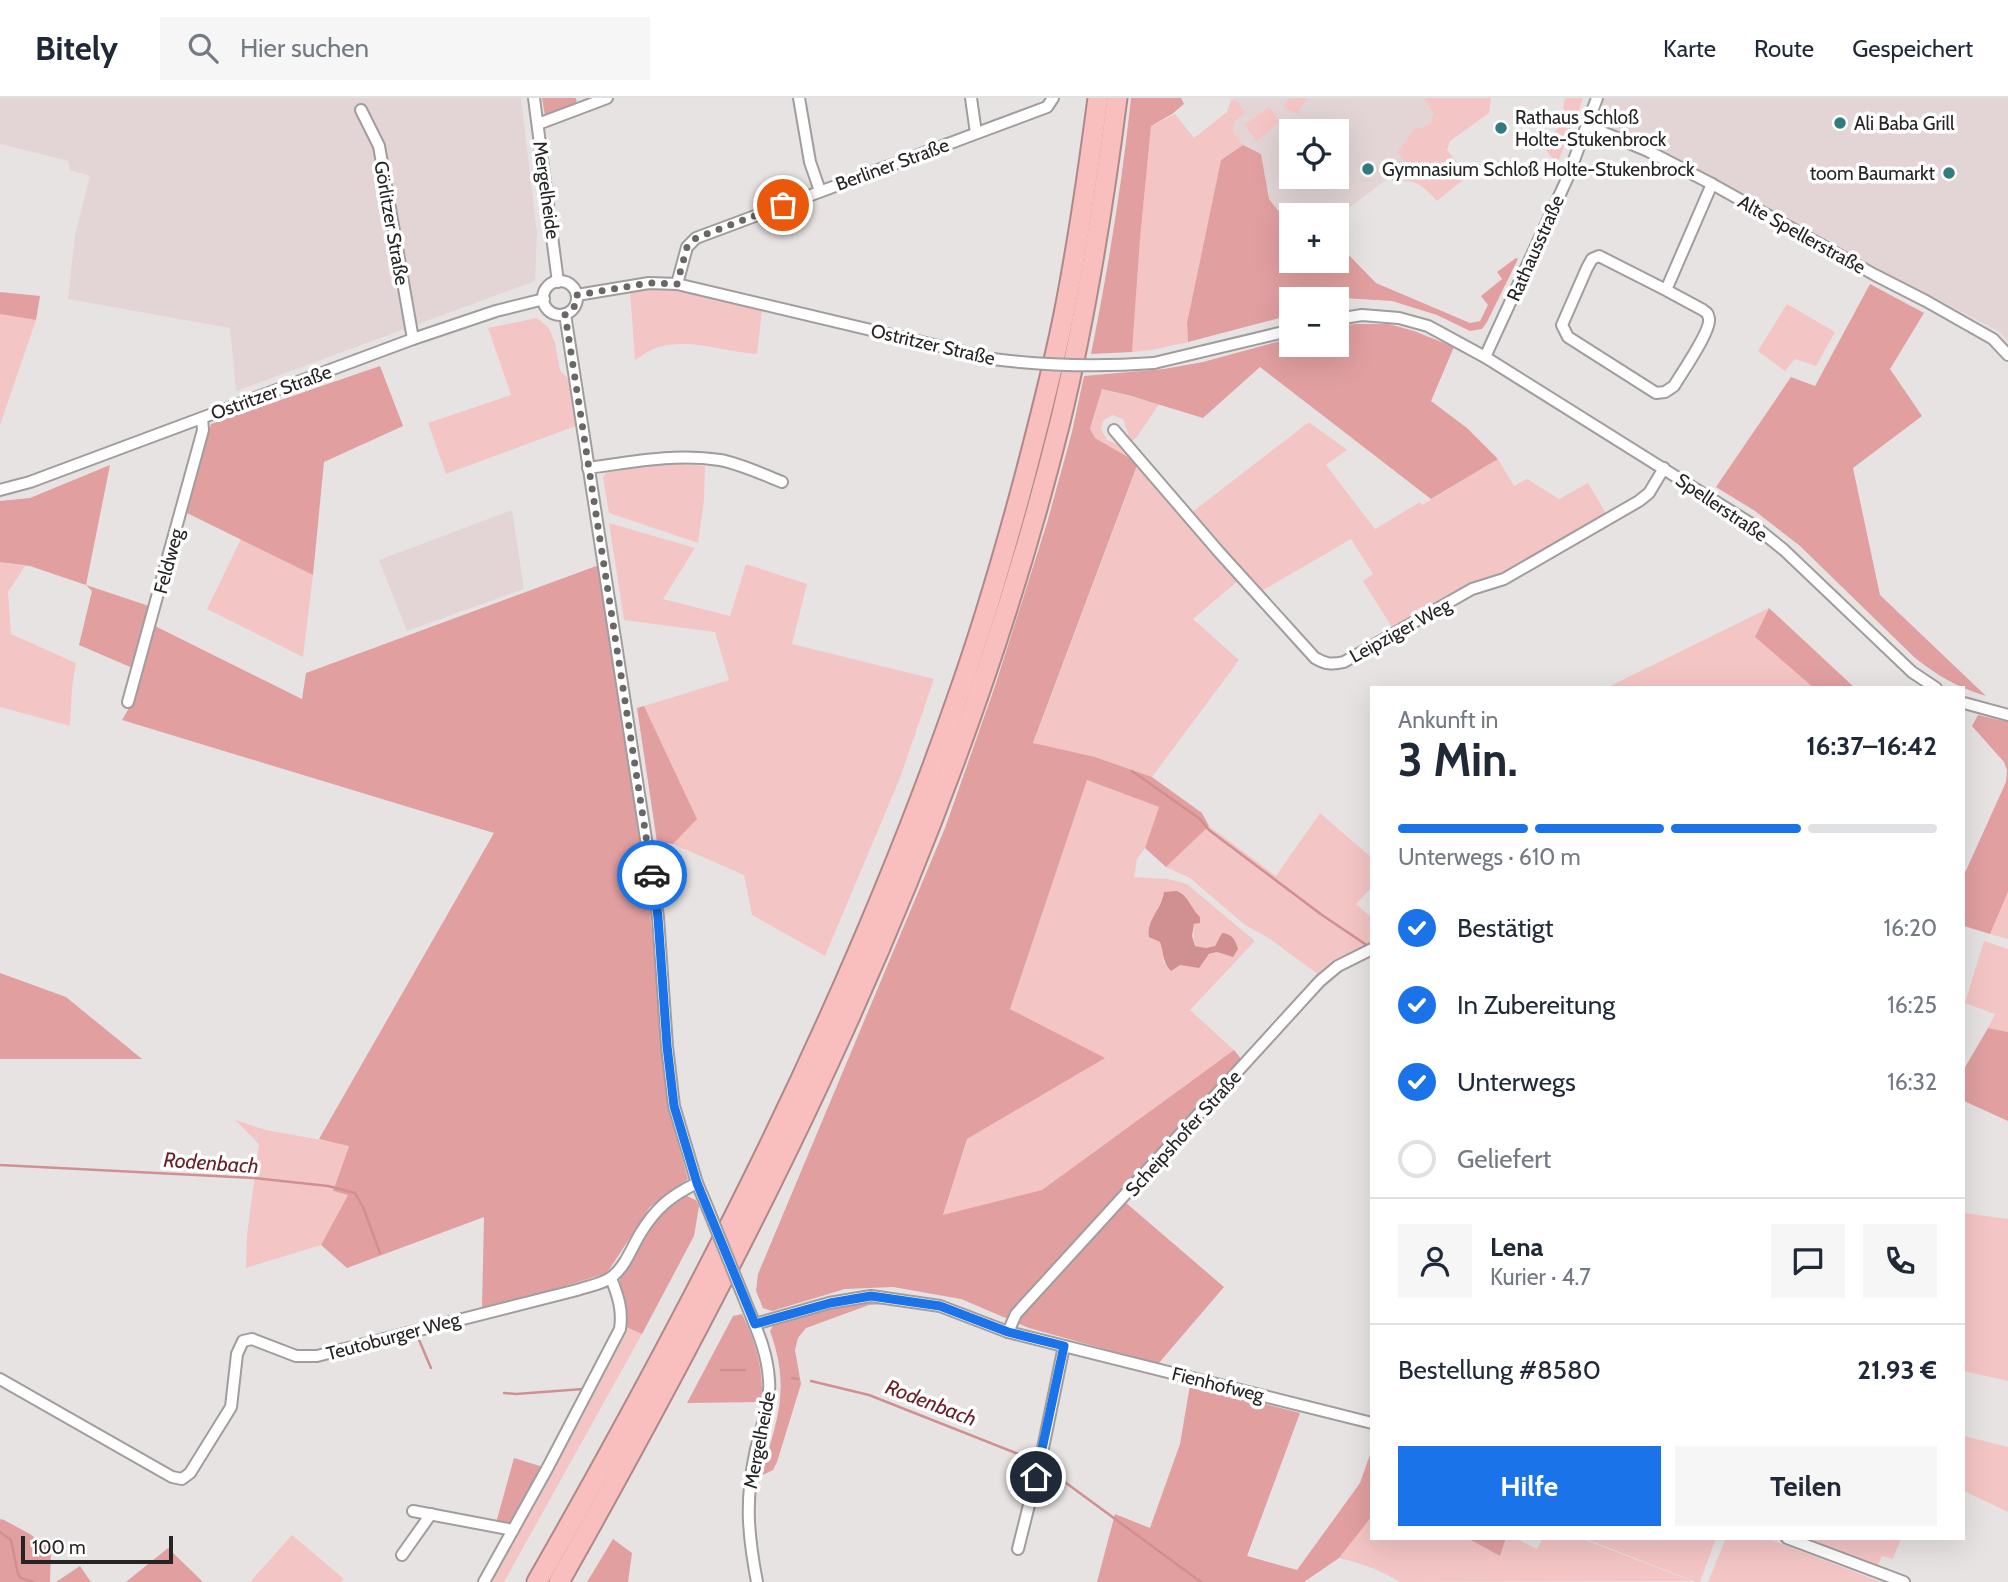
<!DOCTYPE html>
<html lang="de">
<meta charset="utf-8">
<style>
body{margin:0;font-family:Cabin,sans-serif;background:#f6f6f7;color:#1f2937;height:100vh;display:flex;flex-direction:column;font-size:26px;white-space:nowrap}
*{box-sizing:border-box;margin:0}
p{font-size:23px;color:#747a83}
.icon{flex:none;width:38px;height:38px;fill:none;stroke:currentColor;stroke-width:2;stroke-linecap:round;stroke-linejoin:round}
.map{position:relative;flex:1;overflow:hidden}
.panel{position:absolute;left:1370px;top:588px;width:595px;height:854px;display:flex;flex-direction:column;background:#fff;border-radius:0px;box-shadow:0 7px 28px #0002}
.panel>*{flex:none}
.buttons{position:absolute;left:1279px;top:21px;display:grid;gap:14px}
.buttons a{display:grid;place-items:center;width:70px;height:70px;border-radius:0px;background:#fff;box-shadow:0 7px 28px #0002;font-size:35px}
.scale{position:absolute;left:21px;bottom:18px;width:152px;box-sizing:border-box;padding-left:7px;border:4px solid #262424;border-top:0;font-size:19px;line-height:24px;white-space:nowrap;color:#262424;-webkit-text-stroke:5px #fff;paint-order:stroke}
.pin{position:absolute;display:grid;place-items:center;width:60px;height:60px;color:#fff;margin:-30px;border:4px solid #fff;border-radius:50%;box-shadow:0 2px 7px #0007}
.courier{position:absolute;display:grid;place-items:center;width:70px;height:70px;margin:-35px;border:5px solid #1a73e8;border-radius:50%;background:#fff;color:#222;box-shadow:0 2px 9px #0007}
.summary em{font-style:normal;font-weight:700}
.summary div{display:flex;flex-direction:column-reverse}
.summary{display:flex;align-items:center;justify-content:space-between;height:119px;padding:0 28px}
h1{font-size:46px;font-weight:700;line-height:52px}
.bar{display:grid;grid-template-columns:repeat(4,1fr);gap:10px 7px;align-content:center;height:84px;padding:0 28px}
.bar i{height:9px;border-radius:5px;background:#e0e1e3}
.bar .selected{background:#1a73e8}
.bar p{grid-column:span 4}
.line{display:flex;align-items:center;gap:18px;padding:0 28px;border-top:2px solid #e0e1e3}
.line div{flex:1}
.round{display:grid;place-items:center;flex:none;width:74px;height:74px;border-radius:0px;background:#f6f6f7}
ol{padding:0 28px;list-style:none}
li{display:flex;align-items:center;gap:21px;height:77px}
li p{margin-inline-start:auto}
li .icon{padding:7px;border-radius:50%;background:#1a73e8;color:#fff;stroke-width:4}
li:last-child{color:#747a83}
li i{width:38px;height:38px;border:4px solid #e0e1e3;border-radius:50%}
.button{display:flex;gap:14px;margin-top:auto;padding:14px 28px}
.button a{flex:1;height:80px;border-radius:0px;background:#1a73e8;color:#fff;font-size:28px;font-weight:700;line-height:80px;text-align:center}
.button a+a{background:#f6f6f7;color:#1f2937}
header{display:flex;align-items:center;gap:42px;box-sizing:border-box;height:98px;padding:0 35px;background:#fff;border-bottom:2px solid #e0e1e3}
header strong{font-size:33px}
nav{display:flex;gap:38px;margin-inline-start:auto;font-size:24px}
.search{width:490px;height:63px;background:#f6f6f7;display:flex;align-items:center;gap:18px;box-sizing:border-box;padding:0 24px;border-radius:0px;color:#747a83;font-size:26px}
.map>svg:first-child{display:block}
.built{fill:#e3d5d5;fill-rule:evenodd}
.green{fill:#f4c5c5;fill-rule:evenodd}
.forest{fill:#e19fa0}
.water{fill:#d09091}
.lines{fill:none;stroke-linecap:round;stroke-linejoin:round}
.stream{stroke:#d09091;stroke-width:2.5}
.street-casing{stroke:#a19d9d;stroke-width:14}
.highway-casing{stroke:#af8888;stroke-width:23}
.street{stroke:#fff;stroke-width:10}
.highway{stroke:#f9bebe;stroke-width:19}
.street-bridge-casing{stroke:#a19d9d;stroke-width:14;stroke-linecap:butt}
.street-bridge{stroke:#fff;stroke-width:10}
.done{stroke:#6a6767;stroke-width:7;stroke-dasharray:0 12.6}
.route{stroke:#1a73e8;stroke-width:9}
.poi-dot{fill:#327b7e;stroke:#fff;stroke-width:2.5}
.labels{text-anchor:middle;stroke-width:7;stroke-linejoin:round;paint-order:stroke}
.poi-label{font-size:19px;fill:#262424;stroke:#fff;text-anchor:start}
.street-label{font-size:19px;fill:#262424;stroke:#fff}
.water-label{font-size:21px;font-style:italic;fill:#6b1f27;stroke:#fff}
</style>
<header>
<strong>Bitely</strong>
<div class="search"><svg class="icon" aria-label="search" viewBox="0 0 24 24"><circle cx="10" cy="10" r="6"/><path d="M15 15l6 6"/></svg>Hier suchen</div>
<nav><a>Karte</a><a>Route</a><a>Gespeichert</a></nav>
</header>
<div class="map">
<svg width="2008" height="1484" viewBox="0 0 2008 1484">
<rect width="100%" height="100%" fill="#e8e3e3"/>
<!-- built -->
<g class="built">
<path d="M0,0H521L537,135L535,183L236,293L230,230L68,201L75,137L90,78L70,72L68,63L0,46Z"/>
<path d="M1227,0H1424L1433,15L1431,25L1424,29L1415,30L1399,54L1407,64L1390,79L1337,119V117H1292L1291,129L1269,101L1261,56L1243,47L1233,34L1235,2ZM1292,33H1337V79H1292Z"/>
<path d="M1604,0H2008V243L1998,233L1879,171L1712,79L1644,46L1606,30L1600,24L1599,16Z"/>
<path d="M512,412L524,491L407,533L379,462Z"/>
</g>
<!-- green -->
<g class="green">
<path d="M1289,0H1308L1297,16L1283,9Z"/>
<path d="M1424,0H1491L1489,15L1450,43L1447,52L1468,78L1437,103C1421,86 1417,82 1393,83L1390,79L1406,64L1398,54L1415,30L1424,29L1431,25L1433,15Z"/>
<path d="M1565,0H1583L1576,21L1568,18L1563,10Z"/>
<path d="M1231,2H1235L1245,14L1234,24L1233,34L1243,47L1221,62L1187,225L1188,244L1152,252L1132,254L1140,141L1151,28L1175,16L1194,40L1227,14Z"/>
<path d="M1269,9L1280,24L1257,43L1244,27Z"/>
<path d="M1562,27L1571,31L1557,66L1541,46Z"/>
<path d="M656,191L688,194L762,212L757,256C725,254 690,240 659,249C650,251 642,258 635,262L630,192Z"/>
<path d="M1787,206L1835,234L1816,268L1795,261L1785,273L1758,253Z"/>
<path d="M0,216L36,222L0,327Z"/>
<path d="M537,220L549,230L555,245L560,272L568,281L576,328L446,376L428,325L511,297L488,230Z"/>
<path d="M1102,291L1159,306L1137,339L1131,344L1123,321L1112,317L1103,323L1101,331L1107,342L1123,348L1239,482L1193,521L1239,562L1152,679L1095,659L1033,646L1138,366L1095,340L1090,332Z"/>
<path d="M1309,324L1347,352L1326,367L1375,431L1420,404L1422,407L1498,361L1514,388L1527,381L1559,401L1588,385L1607,417L1503,477L1393,531L1363,483L1373,476L1351,441L1260,494L1191,415Z"/>
<path d="M662,364L705,368L704,402L698,445L609,415L603,379L607,374Z"/>
<path d="M609,425L695,450L663,501L730,518L746,466L807,486L792,546L934,581L900,680L825,858L752,817L744,777L673,746L696,720L644,608L729,582L715,534L624,522Z"/>
<path d="M241,441L313,477L303,559L207,511Z"/>
<path d="M0,464L25,468L8,494L11,536L76,565L72,590L70,628L0,609Z"/>
<path d="M1769,510L1755,539L1814,590H1606Z"/>
<path d="M1087,682L1159,709L1145,750L1137,761L1134,779L1168,781L1187,786L1255,843L1190,912L1234,952L1042,1092L943,1118L967,1041L1104,960L1010,911ZM1163,801L1191,807C1197,821 1191,834 1195,848L1206,850L1215,848L1222,835L1226,857L1217,854L1180,867L1164,865C1163,852 1153,824 1157,812C1158,808 1161,805 1163,801Z"/>
<path d="M1320,715L1372,760V789L1356,806L1372,820V847L1319,877L1270,841L1245,827L1190,780L1166,769L1209,728L1276,778Z"/>
<path d="M2008,794V841L1990,836Z"/>
<path d="M1984,843L2008,851V934L1988,930L1995,916L1965,905Z"/>
<path d="M235,1022L266,1032L349,1047L333,1093L348,1097L321,1147L246,1170L247,1137L259,1046Z"/>
<path d="M1964,1115L2008,1121V1283L1964,1273Z"/>
<path d="M626,1229L642,1236L504,1484H488L622,1240Z"/>
<path d="M1964,1338L2008,1349V1414L1964,1393Z"/>
<path d="M1372,1418V1440H1467L1500,1458L1506,1440H1515L1537,1451L1543,1440H1580L1692,1483L1400,1484C1381,1472 1361,1465 1339,1460Z"/>
<path d="M292,1437L344,1481L341,1484H250Z"/>
<path d="M1583,1440H1716L1700,1484H1696Z"/>
<path d="M1726,1440H1766L1881,1484H1708Z"/>
<path d="M1802,1440H1901L1893,1461L1882,1458L1877,1469Z"/>
</g>
<!-- forest -->
<g class="forest">
<path d="M542,0H576L577,6L545,18Z"/>
<path d="M1131,0H1181L1184,6L1172,16L1151,28L1140,141L1132,254L1091,256C1108,171 1122,86 1131,0Z"/>
<path d="M1243,47L1261,56L1269,101L1291,129L1292,163H1337V147L1340,148L1376,185L1470,225L1480,223L1488,207L1481,198L1502,181L1497,174L1516,160L1518,161L1487,224L1482,231L1470,233L1437,217L1392,203L1343,200L1337,202L1292,201L1291,217L1188,244L1187,225L1221,62Z"/>
<path d="M1870,186L1924,215L1890,271L1922,318L1853,370L1880,497L1986,598C1959,590 1936,577 1914,559L1800,448L1755,413L1716,389L1791,279L1815,288Z"/>
<path d="M0,194L40,198L36,222L0,216Z"/>
<path d="M1354,226H1389L1414,233L1454,249L1431,303L1467,330L1498,361L1431,401L1260,269L1203,320L1131,298L1102,291L1090,331L1095,340L1138,365L1033,645L1095,659L1152,679L1202,715L1209,728L1166,769L1145,750L1159,709L1087,682L1010,911L1105,960L967,1041L943,1117L1042,1092L1234,952L1242,962L1118,1098L1224,1189L1158,1266L1029,1230L961,1201L893,1189L845,1191L772,1213L763,1210L756,1193L758,1176L945,730L995,588L1047,425L1072,334L1084,278L1164,271L1203,264L1291,240L1292,247H1337V229Z"/>
<path d="M380,268L403,328L324,364L313,477L187,415L211,326Z"/>
<path d="M110,367L86,487L152,509L135,571L79,547L92,493L86,487L30,468L0,464V403L30,400Z"/>
<path d="M599,467L651,821L659,897L661,949L668,1010L688,1081L650,1109L607,1175L543,1195L482,1209L484,1119L347,1170L321,1147L348,1097L333,1093L349,1048L319,1041L494,735L122,622C140,595 146,560 155,528L302,601L306,575Z"/>
<path d="M1769,510L1855,590H1814L1755,539Z"/>
<path d="M644,608L697,721L673,746L657,744L637,610Z"/>
<path d="M1978,617L2008,624V794L1990,836L1964,828V777L2006,684L2007,672L2004,664L1972,628Z"/>
<path d="M0,875L66,899L142,961H0Z"/>
<path d="M1988,930L2008,934V1023L1964,1003V971Z"/>
<path d="M684,1097L696,1102L699,1108L694,1138L642,1236L626,1229L625,1205L619,1187L620,1180L634,1161L655,1120L669,1106Z"/>
<path d="M871,1202L904,1205L869,1207L806,1230L798,1240L795,1252L801,1286L777,1364L773,1372L761,1378C777,1322 791,1291 770,1233L775,1224L830,1208Z"/>
<path d="M742,1216C757,1247 763,1270 762,1304L687,1305L733,1218Z"/>
<path d="M1190,1287L1300,1315L1247,1458L1297,1472L1360,1385L1372,1351V1418L1339,1460L1304,1484H1097L1115,1416L1150,1430L1180,1346Z"/>
<path d="M514,1360L543,1369L516,1422L509,1427L496,1425Z"/>
<path d="M0,1421L4,1422L30,1436L51,1452L50,1484H0Z"/>
<path d="M1467,1440H1506L1500,1458Z"/>
<path d="M613,1441L632,1455L628,1484H587Z"/>
<path d="M168,1450L203,1484H126Z"/>
<path d="M80,1468L91,1484H56Z"/>
</g>
<!-- water -->
<path class="water" d="M1177,793C1189,798 1191,811 1200,819V825L1194,826L1192,838L1195,848L1206,850L1215,848L1222,835C1233,836 1235,842 1238,851L1233,859L1217,854L1209,856L1199,870L1180,867L1171,873C1162,863 1164,856 1160,844L1149,839C1146,822 1162,811 1164,794Z"/>
<g class="lines">
<!-- stream -->
<g class="stream">
<path d="M1132,673L1200,721L1209,732L1322,817L1368,848"/>
<path d="M0,1067L254,1080L328,1088L355,1095L363,1109L380,1155"/>
<path d="M417,1237L431,1270"/>
<path d="M721,1272H745"/>
<path d="M792,1280L798,1281"/>
<path d="M811,1283L869,1297L1036,1363"/>
<path d="M504,1295L516,1296L583,1291"/>
<path d="M1043,1368L1201,1484"/>
<path d="M0,1434L11,1442L18,1476L21,1480L33,1484"/>
</g>
<defs>
<g id="street">
<path d="M534,0L558,184"/>
<path d="M799,0L810,64L820,93"/>
<path d="M971,0L976,35"/>
<path d="M361,12L379,48L413,241"/>
<path d="M538,26L607,0"/>
<path d="M1588,28L1648,53L1712,86L1875,177L1926,203L1993,241L2008,257"/>
<circle cx="560" cy="200" r="17"/>
<path d="M677,186L687,149L696,140L1047,9L1053,0"/>
<path d="M1666,192L1703,212C1707,215 1708,215 1709,221C1711,233 1681,276 1674,288L1665,294L1656,295L1568,239L1562,227L1587,170L1592,161L1599,158L1666,192L1712,86"/>
<path d="M577,197L649,185L677,186L993,261"/>
<path d="M565,216L658,819L667,948L674,1008L697,1085L708,1111"/>
<path d="M1337,221L1362,217L1399,220L1428,228L1485,259L1753,427L1784,452L1912,574L1936,590"/>
<path d="M1485,259L1567,81L1597,0"/>
<path d="M1154,265L1292,232"/>
<path d="M1114,332L1219,454L1315,560C1326,566 1331,567 1344,564L1472,491L1504,481L1639,403L1649,395L1664,370"/>
<path d="M588,370C632,364 675,355 720,362C741,366 762,376 782,384"/>
<path d="M0,392L30,384L413,241L496,213L544,201"/>
<path d="M128,604L203,332L202,320"/>
<path d="M1964,605L2008,617"/>
<path d="M744,1200C755,1228 767,1251 769,1282C771,1307 760,1332 755,1356C745,1403 748,1437 757,1484"/>
<path d="M755,1226L829,1205L871,1198L940,1208L1008,1234L1372,1325"/>
<path d="M1008,1234L1016,1216L1320,883L1338,868L1372,851"/>
<path d="M0,1281L172,1379L182,1381L190,1375L231,1309L237,1256L243,1243L252,1241L296,1258H317L577,1192C588,1188 604,1186 613,1178C626,1167 631,1151 640,1136C655,1111 670,1098 697,1085"/>
<path d="M413,1413L513,1432"/>
<path d="M1787,1440L1904,1484"/>
<path d="M1018,1451L1042,1355L1064,1248"/>
<path d="M402,1457L431,1416"/>
<path d="M484,1484L548,1369L620,1231C623,1212 618,1198 611,1180"/>
</g>
<g id="highway">
<path d="M537,1484C698,1202 850,908 957,601C983,528 1005,453 1025,378C1040,321 1055,264 1066,206C1079,138 1089,69 1098,0"/>
<path d="M559,1484C766,1117 958,735 1060,324C1086,217 1103,109 1117,0"/>
</g>
</defs>
<!-- street casing -->
<use href="#street" class="street-casing"/>
<!-- highway casing -->
<use href="#highway" class="highway-casing"/>
<!-- street -->
<use href="#street" class="street"/>
<!-- highway -->
<use href="#highway" class="highway"/>
<defs>
<g id="street-bridge">
<path d="M993,261C1047,268 1100,269 1154,265"/>
<path d="M708,1111L744,1200"/>
</g>
</defs>
<!-- street-bridge casing -->
<use href="#street-bridge" class="street-bridge-casing"/>
<!-- street-bridge -->
<use href="#street-bridge" class="street-bridge"/>
</g>
<g class="lines">
<!-- done -->
<path class="done" d="M652,777L565,216L576,207L577,197L649,185L677,186L687,149L696,140L783,107"/>
<!-- route -->
<path class="route" d="M652,777L658,819L667,948L674,1008L697,1085L755,1226L830,1205L871,1198L940,1208L1008,1234L1064,1248L1036,1379"/>
</g>
<!-- markers -->
<g class="poi-dot">
<circle cx="1840" cy="25" r="7"/>
<circle cx="1501" cy="30" r="7"/>
<circle cx="1368" cy="71" r="7"/>
<circle cx="1949" cy="75" r="7"/>
</g>
<g class="labels">
<!-- poi labels -->
<g class="poi-label">
<text x="1515" y="26">Rathaus Schloß<tspan x="1515" dy="22">Holte-Stukenbrock</tspan></text>
<text x="1854" y="32">Ali Baba Grill</text>
<text x="1382" y="78">Gymnasium Schloß Holte-Stukenbrock</text>
<text x="1935" y="82" text-anchor="end">toom Baumarkt</text>
</g>
<!-- street labels -->
<g class="street-label">
<text transform="translate(892 66) rotate(-20)" y="7">Berliner Straße</text>
<text transform="translate(547 92) rotate(82)" y="7">Mergelheide</text>
<text transform="translate(392 125) rotate(80)" y="7">Görlitzer Straße</text>
<text transform="translate(1802 136) rotate(29)" y="7">Alte Spellerstraße</text>
<text transform="translate(1535 150) rotate(-66)" y="7">Rathausstraße</text>
<text transform="translate(933 246) rotate(13)" y="7">Ostritzer Straße</text>
<text transform="translate(271 294) rotate(-20)" y="7">Ostritzer Straße</text>
<text transform="translate(1722 409) rotate(34)" y="7">Spellerstraße</text>
<text transform="translate(168 463) rotate(-75)" y="7">Feldweg</text>
<text transform="translate(1400 532) rotate(-29)" y="7">Leipziger Weg</text>
<text transform="translate(1183 1035) rotate(-48)" y="7">Scheipshofer Straße</text>
<text transform="translate(393 1238) rotate(-15)" y="7">Teutoburger Weg</text>
<text transform="translate(1218 1286) rotate(14)" y="7">Fienhofweg</text>
<text transform="translate(759 1342) rotate(-79)" y="7">Mergelheide</text>
</g>
<!-- water labels -->
<g class="water-label">
<text transform="translate(211 1065) rotate(4)" y="7">Rodenbach</text>
<text transform="translate(931 1305) rotate(21)" y="7">Rodenbach</text>
</g>
</g>
</svg>
<div class="buttons">
<a><svg class="icon" aria-label="locate" viewBox="0 0 24 24"><circle cx="12" cy="12" r="6"/><path d="M12 2v4M12 18v4M2 12h4M18 12h4"/></svg></a>
<a>+</a>
<a>−</a>
</div>
<div class="scale">100 m</div>
<div class="pin" style="left:783px;top:107px;background:#ea580c"><svg class="icon" aria-label="bag" viewBox="0 0 24 24"><path d="M5 8h14l-1 12H6zM9 8a3 3 0 0 1 6 0"/></svg></div>
<div class="pin" style="left:1036px;top:1379px;background:#1f2937"><svg class="icon" aria-label="home" viewBox="0 0 24 24"><path d="M3 11l9-7 9 7M6 9v11h12V9"/></svg></div>
<div class="courier" style="left:652px;top:777px"><svg class="icon" aria-label="car" viewBox="0 0 24 24"><path d="M5 17H2v-5l4-1 3-4h7l3 4 3 1v5h-3M9 17h6M6 11h13"/><circle cx="7" cy="17" r="2"/><circle cx="17" cy="17" r="2"/></svg></div>
<section class="panel">
<div class="summary"><div><h1>3 Min.</h1><p>Ankunft in</p></div><em>16:37–16:42</em></div>
<div class="bar"><i class="selected"></i><i class="selected"></i><i class="selected"></i><i></i><p>Unterwegs · 610 m</p></div>
<ol>
<li><svg class="icon" aria-label="check" viewBox="0 0 24 24"><path d="M5 12l5 5 9-10"/></svg>Bestätigt<p>16:20</p></li>
<li><svg class="icon" aria-label="check" viewBox="0 0 24 24"><path d="M5 12l5 5 9-10"/></svg>In Zubereitung<p>16:25</p></li>
<li><svg class="icon" aria-label="check" viewBox="0 0 24 24"><path d="M5 12l5 5 9-10"/></svg>Unterwegs<p>16:32</p></li>
<li><i></i>Geliefert</li>
</ol>
<div class="line" style="height:126px"><a class="round"><svg class="icon" aria-label="person" viewBox="0 0 24 24"><circle cx="12" cy="8" r="4"/><path d="M4 21q1-7 8-7t8 7"/></svg></a><div><b>Lena</b><p>Kurier · 4.7</p></div><a class="round"><svg class="icon" aria-label="chat" viewBox="0 0 24 24"><path d="M4 5h16v11H9l-5 4z"/></svg></a><a class="round"><svg class="icon" aria-label="phone" viewBox="0 0 24 24"><path d="M5 4h4l2 5-3 2q2 4 5 5l2-3 5 2v4C11 20 4 13 5 4z"/></svg></a></div>
<div class="line" style="height:91px"><div>Bestellung #8580</div><b>21.93 €</b></div>
<div class="button"><a>Hilfe</a><a>Teilen</a></div>
</section>
</div>
